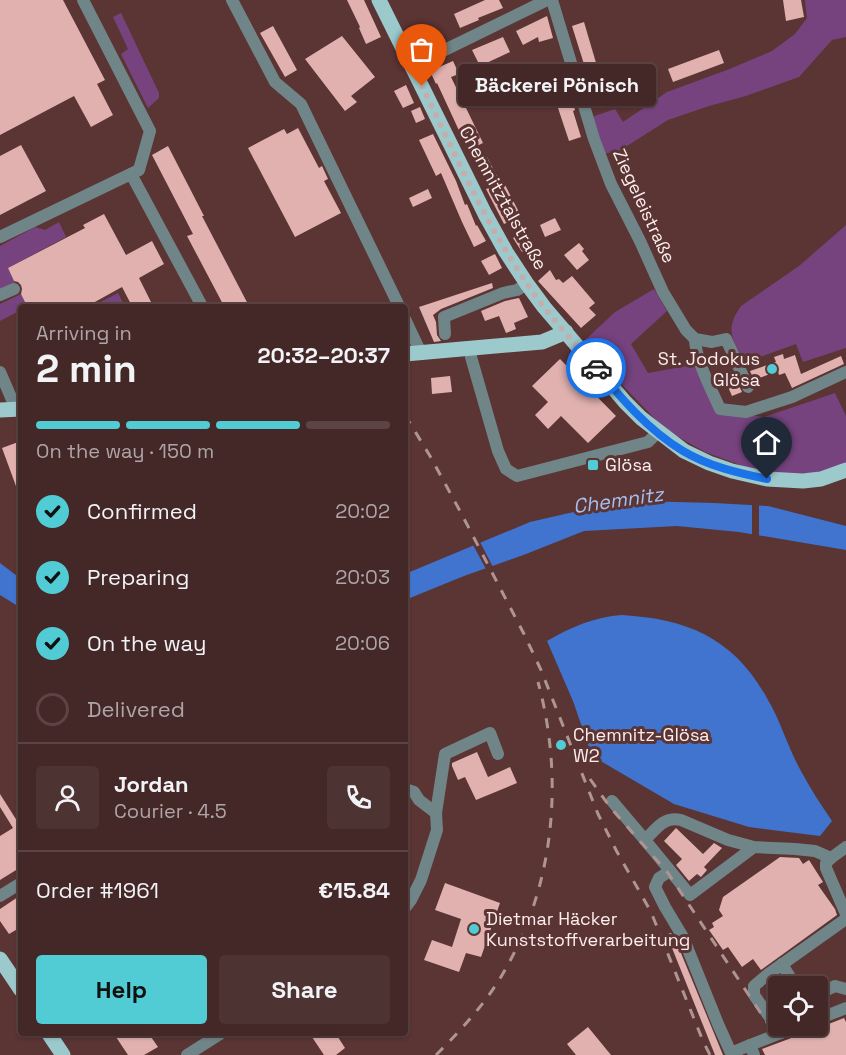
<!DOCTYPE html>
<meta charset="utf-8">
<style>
body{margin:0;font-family:"Space Grotesk",sans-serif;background:#4e3333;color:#f1f3f6;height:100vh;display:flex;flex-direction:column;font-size:22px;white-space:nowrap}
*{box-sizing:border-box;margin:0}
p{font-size:20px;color:#afa5a7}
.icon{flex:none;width:33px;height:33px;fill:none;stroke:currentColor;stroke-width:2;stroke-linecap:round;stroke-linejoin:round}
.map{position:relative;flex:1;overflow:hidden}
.details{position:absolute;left:18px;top:304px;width:390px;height:732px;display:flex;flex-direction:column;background:#442727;border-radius:6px;box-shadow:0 2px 4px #0004,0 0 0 2px #5c4444}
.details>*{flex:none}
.tools{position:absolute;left:768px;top:976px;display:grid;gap:12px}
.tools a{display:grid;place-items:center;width:60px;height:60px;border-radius:6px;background:#442727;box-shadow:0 2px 4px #0004,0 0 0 2px #5c4444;font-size:30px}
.pin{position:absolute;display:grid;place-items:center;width:51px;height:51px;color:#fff;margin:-62px -26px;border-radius:50% 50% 50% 0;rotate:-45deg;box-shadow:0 0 6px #0007}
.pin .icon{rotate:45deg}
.courier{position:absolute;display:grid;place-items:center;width:60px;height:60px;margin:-30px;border:4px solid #1a73e8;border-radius:50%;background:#fff;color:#222;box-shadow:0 2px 8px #0007}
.bubble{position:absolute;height:42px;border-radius:6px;background:#442727;box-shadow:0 2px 4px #0004,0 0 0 2px #5c4444;font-size:20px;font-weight:700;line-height:42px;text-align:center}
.overview em{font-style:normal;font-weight:700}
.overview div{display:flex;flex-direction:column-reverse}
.overview{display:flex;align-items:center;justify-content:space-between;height:102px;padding:0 18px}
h1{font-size:39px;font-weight:700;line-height:45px}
.bar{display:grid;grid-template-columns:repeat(4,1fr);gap:9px 6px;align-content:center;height:72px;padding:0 18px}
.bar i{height:8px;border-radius:4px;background:#5c4444}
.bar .on{background:#51ccd4}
.bar p{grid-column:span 4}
.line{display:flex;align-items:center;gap:15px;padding:0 18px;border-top:2px solid #5c4444}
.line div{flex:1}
.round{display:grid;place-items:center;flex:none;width:63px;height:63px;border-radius:6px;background:#4e3333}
ol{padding:0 18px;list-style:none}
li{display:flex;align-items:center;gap:18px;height:66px}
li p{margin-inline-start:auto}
li .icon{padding:6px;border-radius:50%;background:#51ccd4;color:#111;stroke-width:4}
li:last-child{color:#afa5a7}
li i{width:33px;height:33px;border:3px solid #5c4444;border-radius:50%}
.primary-button{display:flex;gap:12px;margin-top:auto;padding:12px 18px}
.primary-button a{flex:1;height:69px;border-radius:6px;background:#51ccd4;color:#111;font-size:24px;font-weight:700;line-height:69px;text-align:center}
.primary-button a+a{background:#4e3333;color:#f1f3f6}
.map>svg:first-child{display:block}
.green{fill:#76437f}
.water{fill:#4174cf}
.pier{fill:#5b3434}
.building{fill:#e0b1af}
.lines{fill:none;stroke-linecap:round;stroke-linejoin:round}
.minor{stroke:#708587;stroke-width:12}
.major{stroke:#9cc9cc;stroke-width:15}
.rail{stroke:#af9494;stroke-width:3;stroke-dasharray:10 10;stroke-linecap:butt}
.done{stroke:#c4adac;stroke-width:6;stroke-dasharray:0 10.8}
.route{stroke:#1a73e8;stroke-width:8}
.poi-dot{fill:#51ccd4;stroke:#5b3434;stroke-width:2}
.labels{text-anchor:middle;stroke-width:6;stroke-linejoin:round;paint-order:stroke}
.street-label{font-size:18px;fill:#fdeeed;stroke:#5b3434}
.poi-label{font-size:18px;fill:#fdeeed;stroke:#5b3434;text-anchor:start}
.water-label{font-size:20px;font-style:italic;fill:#a5c0ef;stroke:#5b3434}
</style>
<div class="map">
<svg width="846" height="1055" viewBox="0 0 846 1055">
<rect width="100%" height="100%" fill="#5b3434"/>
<!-- green -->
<g class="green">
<path d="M805,0H846V37L832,40L799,77L746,96L709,106L668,120L619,151L603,154L592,117L615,109L623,122L667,92L727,70L772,51L795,34L807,18Z"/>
<path d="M121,13L159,93V98L148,108L121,54L128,49L113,17Z"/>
<path d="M59,222L66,237L8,268L15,283L0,291V246L35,227L45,230Z"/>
<path d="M846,225V348L803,362L796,344L743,363C733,339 724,330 741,306L799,266Z"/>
<path d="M654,289L667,311L631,344L648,373L698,364L718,411L764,417L835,393L846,416V465L818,473L779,474L748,468L705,452L673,434L655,419L582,343L615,312Z"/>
<path d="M118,293L125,307H91Z"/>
<path d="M21,294L28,306L21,308V310L0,321V304Z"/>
</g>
<!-- water -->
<g class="water">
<path d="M640,501L714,503L768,506L846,526V550L739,532L677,526L584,531L526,554L464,576L405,600V574L530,522L591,508Z"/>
<path d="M0,563L21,579V608L0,595Z"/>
<path d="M622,615C689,619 735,639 768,700C781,722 788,748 801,771C810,788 821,805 832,821L820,836L749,827L674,804L592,756L573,701L547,641C571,627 594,617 622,615Z"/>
</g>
<!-- pier -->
<g class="pier">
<path d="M752,502H759V538L752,537Z"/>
<path d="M479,540L494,569L487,571L472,543Z"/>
</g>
<!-- building -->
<g class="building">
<path d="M0,0H63L105,80L97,84L113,115L91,127L74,96L0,135Z"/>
<path d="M347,0H364L381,37L366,44L359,28L360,27Z"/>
<path d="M485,0H499L503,8L478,18L479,20L460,28L454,14Z"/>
<path d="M783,0H801L804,17L786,21Z"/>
<path d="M547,16L553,38L539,42L538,37L523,45L516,31Z"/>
<path d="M584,22L599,73L588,77L572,26Z"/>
<path d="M423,24L426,31L433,28L437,37L431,40L433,46L416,54L405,31Z"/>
<path d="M273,26L297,70L285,77L260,33Z"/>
<path d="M342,36L375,77L351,96L357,102L345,111L305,59Z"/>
<path d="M503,37L510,52L480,66L472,50Z"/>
<path d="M719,50L724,63L673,82L668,69Z"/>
<path d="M453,61L459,74L451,77L483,143L468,150L437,83L436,84L430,71Z"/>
<path d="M563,68L567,82L547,87L543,73Z"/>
<path d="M406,85L414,103L403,108L394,91Z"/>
<path d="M568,95H571L575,110L573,111L581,137L569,141L555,99Z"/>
<path d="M420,107L425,119L416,123L411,111Z"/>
<path d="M298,128L319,168L322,166L328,179L324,181L341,213L295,237L248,148L284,129L287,134Z"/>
<path d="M433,134L456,181L465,205L467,204L476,226L477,225L486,241L474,247L462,222L441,173L436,176L419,140Z"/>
<path d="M21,145L46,191L0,215V156Z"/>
<path d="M168,146L204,216H202L250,308H225L187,236L193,234L152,155Z"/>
<path d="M487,157L500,182L503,181L521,216L504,224L486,189L489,188L476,163Z"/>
<path d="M428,189L432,198L413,207L409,198Z"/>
<path d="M104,214L126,255L152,241L164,264L139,278L154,308H133L122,287L84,308H28L21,294L22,289L21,285L18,282L14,281L8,268L85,228L83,225Z"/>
<path d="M555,218L561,230L545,237L540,225Z"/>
<path d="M525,230L534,245L522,252L513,238Z"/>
<path d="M579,243L584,249L582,251L589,260L577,270L564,255Z"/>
<path d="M495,254L502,268L489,275L481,261Z"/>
<path d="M550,270L556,280L559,279L563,283L572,276L595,303L589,308L596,315L581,328L538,281Z"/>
<path d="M492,283L493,288L441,309L433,315L436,322L437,335L441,341L434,342L419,307Z"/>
<path d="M519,298L528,317L514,323L516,329L506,333L499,316L485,321L481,311L505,301Z"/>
<path d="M783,354L784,359L795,355L801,374L841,356L844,364L792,388L785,373L779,375L778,371L754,380L750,371L776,362L774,357Z"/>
<path d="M560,359L616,416L588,443L561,416L548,429L535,415L548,402L532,386Z"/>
<path d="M450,376L452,392L432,394L431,378Z"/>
<path d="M734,376L742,392L732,396L725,380Z"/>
<path d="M21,441V497H20L2,448Z"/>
<path d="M477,752L488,777L510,767L517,783L476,800L465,777L458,780L452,766V763Z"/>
<path d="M0,794L19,824L21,823V867L0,880V836L13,828L0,807Z"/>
<path d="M676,828L703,854L714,843L722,848L704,867L707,870L701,877L697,874L689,881L676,865L682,859L664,841Z"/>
<path d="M780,857L799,858L803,864L809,860L823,882L818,885L835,909L837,915L761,970L753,959L742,967L728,947L723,950L709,930L714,927L712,923L723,916L719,910L723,897Z"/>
<path d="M445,883L500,903L481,957L466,953L459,972L424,960L432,940L452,947L461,919L435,910Z"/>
<path d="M21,895V927L9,934L0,921V909Z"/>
<path d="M671,933L676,941L723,1055H715L668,938V934Z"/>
<path d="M844,1018L846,1022V1055H765L762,1049L802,1034L806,1030L815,1026L821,1027Z"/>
<path d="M588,1027L611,1055H576L567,1044Z"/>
<path d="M114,1034H149L158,1047L144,1055H128Z"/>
<path d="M310,1034H336L345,1048L336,1055H324Z"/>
</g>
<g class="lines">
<!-- minor -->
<g class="minor">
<path d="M232,0L275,82L301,104L400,308"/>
<path d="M552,0L594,139L611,184L640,241L663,292L686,330L695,339L712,342L726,339L748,387"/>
<path d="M412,66L547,0"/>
<path d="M131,174L203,308"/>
<path d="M0,237L139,170L150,131L83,0"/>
<path d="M0,295L14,289"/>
<path d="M405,319L421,353"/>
<path d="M445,334L444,317L503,293L517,290L527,284"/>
<path d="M695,339C695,358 712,391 720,409L746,412L792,397L846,372"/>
<path d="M471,349V357L498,451L506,469L517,476L648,442L658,432"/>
<path d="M0,372L16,409"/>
<path d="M405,789L414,792L419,800L436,813"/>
<path d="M612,801L645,840"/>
<path d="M754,847L690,895L645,840C656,829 664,816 681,820L728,840L754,847L795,849L815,851L831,858L846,847"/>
<path d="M831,858L826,863V868L846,914"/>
<path d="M670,871L659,878L655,887L665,907L683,937L718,1024L731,1053L750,1045"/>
<path d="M0,896L21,883"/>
<path d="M405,908L411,900L421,880L437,830L436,813L445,754L490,733L498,754"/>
<path d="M782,964L796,987"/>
<path d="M818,994L835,986L846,989"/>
<path d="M818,1019L846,1008"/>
<path d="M781,1033L754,995V986L767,975L846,919"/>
<path d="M187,1055L220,1034"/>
<path d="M754,1055L750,1045L799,1026"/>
</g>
<!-- major -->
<g class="major">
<path d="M379,0L485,214L506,252L527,284L544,307L625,402L641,418L684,451L709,463L732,471L767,479L803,481L821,479L846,470"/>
<path d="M405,354L542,342L566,332"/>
<path d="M0,410L21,409"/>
<path d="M0,959L21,990"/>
<path d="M49,1034L63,1055"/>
</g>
<!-- rail -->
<g class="rail">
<path d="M405,415L430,456L460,511L524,634L541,670L598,814L616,850L651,912L703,1041L710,1055"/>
<path d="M590,779L610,807L668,873L770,1027"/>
<path d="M436,1055C462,1029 487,1002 505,970C555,883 564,777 538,682"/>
</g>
</g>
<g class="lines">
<!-- done -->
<path class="done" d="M422,86C454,152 484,221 526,282C546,313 572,340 596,368"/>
<!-- route -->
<path class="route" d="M596,368C622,399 648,430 683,451C708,466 738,473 767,479"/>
</g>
<!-- markers -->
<g class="poi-dot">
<circle cx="772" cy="369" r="6"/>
<rect x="587" y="459" width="12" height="12" rx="3"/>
<circle cx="561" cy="745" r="6"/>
<circle cx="474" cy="929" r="6"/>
</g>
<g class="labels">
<!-- street labels -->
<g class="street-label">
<text transform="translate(503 198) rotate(61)" y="6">Chemnitztalstraße</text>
<text transform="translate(644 206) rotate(65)" y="6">Ziegeleistraße</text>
</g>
<!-- poi labels -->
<g class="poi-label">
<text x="760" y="365" text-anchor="end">St. Jodokus<tspan x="760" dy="21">Glösa</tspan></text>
<text x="605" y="471">Glösa</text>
<text x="573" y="741">Chemnitz-Glösa<tspan x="573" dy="21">W2</tspan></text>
<text x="486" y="925">Dietmar Häcker<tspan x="486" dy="21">Kunststoffverarbeitung</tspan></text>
</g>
<!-- water labels -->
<g class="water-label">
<text transform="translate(618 500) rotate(-8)" y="7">Chemnitz</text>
</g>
</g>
</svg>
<div class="tools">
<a><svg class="icon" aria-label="locate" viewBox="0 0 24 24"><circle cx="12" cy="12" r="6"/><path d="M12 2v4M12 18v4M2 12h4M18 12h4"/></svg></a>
</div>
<div class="pin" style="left:422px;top:86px;background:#ea580c"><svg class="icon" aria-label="bag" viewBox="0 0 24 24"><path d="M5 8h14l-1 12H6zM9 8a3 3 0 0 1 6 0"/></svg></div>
<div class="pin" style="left:767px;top:479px;background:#1f2937"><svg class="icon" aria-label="home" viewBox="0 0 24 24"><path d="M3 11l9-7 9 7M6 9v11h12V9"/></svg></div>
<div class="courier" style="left:596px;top:368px"><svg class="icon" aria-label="car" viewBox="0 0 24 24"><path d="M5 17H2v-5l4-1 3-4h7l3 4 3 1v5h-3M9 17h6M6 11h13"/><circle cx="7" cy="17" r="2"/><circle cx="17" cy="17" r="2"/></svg></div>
<div class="bubble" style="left:458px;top:64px;width:198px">Bäckerei Pönisch</div>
<section class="details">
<div class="overview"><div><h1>2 min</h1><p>Arriving in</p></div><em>20:32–20:37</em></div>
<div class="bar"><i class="on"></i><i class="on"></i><i class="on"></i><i></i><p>On the way · 150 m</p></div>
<ol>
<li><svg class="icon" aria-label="check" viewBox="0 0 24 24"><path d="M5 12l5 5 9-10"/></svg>Confirmed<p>20:02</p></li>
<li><svg class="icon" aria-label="check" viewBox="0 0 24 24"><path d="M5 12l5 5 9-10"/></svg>Preparing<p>20:03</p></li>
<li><svg class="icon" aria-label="check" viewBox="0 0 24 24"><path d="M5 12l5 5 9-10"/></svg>On the way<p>20:06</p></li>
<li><i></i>Delivered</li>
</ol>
<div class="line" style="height:108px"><a class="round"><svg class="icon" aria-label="person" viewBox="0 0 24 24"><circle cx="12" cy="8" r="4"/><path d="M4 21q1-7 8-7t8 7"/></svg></a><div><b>Jordan</b><p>Courier · 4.5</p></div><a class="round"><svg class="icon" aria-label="phone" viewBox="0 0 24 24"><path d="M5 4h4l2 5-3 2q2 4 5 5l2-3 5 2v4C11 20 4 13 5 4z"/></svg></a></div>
<div class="line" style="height:78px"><div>Order #1961</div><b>€15.84</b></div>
<div class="primary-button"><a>Help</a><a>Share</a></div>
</section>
</div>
